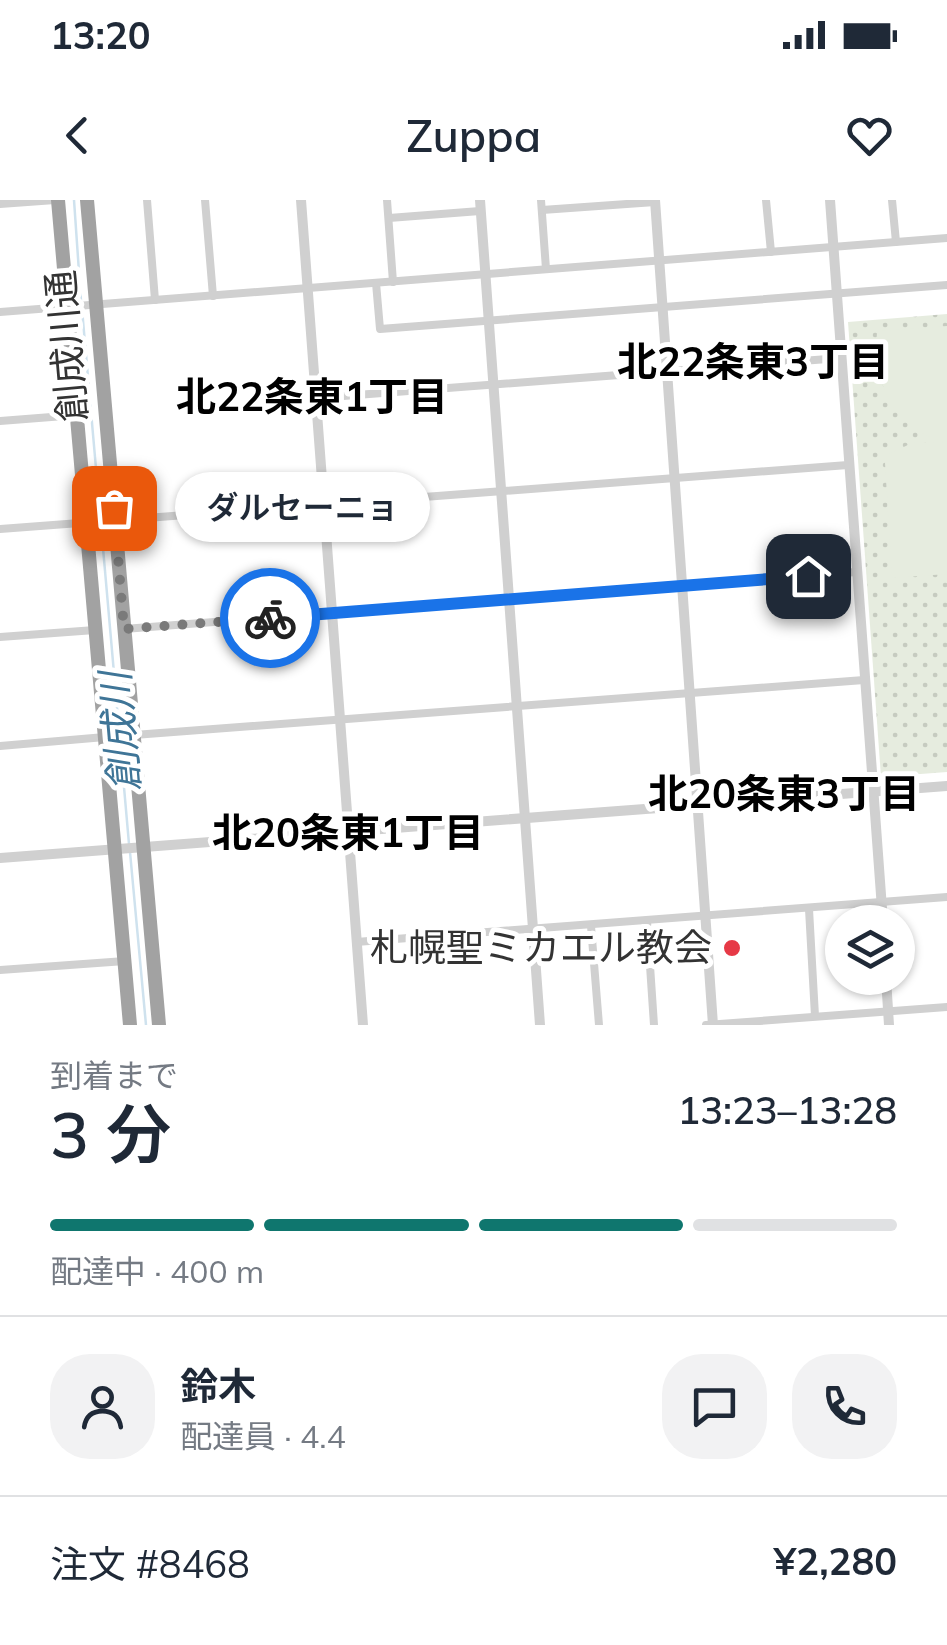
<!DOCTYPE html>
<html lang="ja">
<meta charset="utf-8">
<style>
body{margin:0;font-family:Mulish,"Noto Sans JP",sans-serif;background:#f2f2f3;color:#1f2937;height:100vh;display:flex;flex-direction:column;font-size:38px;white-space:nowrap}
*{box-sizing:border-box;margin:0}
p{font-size:32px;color:#747a83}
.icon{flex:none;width:55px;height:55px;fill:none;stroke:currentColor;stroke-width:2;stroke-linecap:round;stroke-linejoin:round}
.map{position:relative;height:825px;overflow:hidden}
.drawer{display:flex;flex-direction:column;background:#fff;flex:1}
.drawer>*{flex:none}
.buttons{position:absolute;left:825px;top:705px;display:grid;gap:20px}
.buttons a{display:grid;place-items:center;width:90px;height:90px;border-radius:50%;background:#fff;box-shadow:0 2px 8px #0004;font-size:50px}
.pin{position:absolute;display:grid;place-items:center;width:85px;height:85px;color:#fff;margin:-42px;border-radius:20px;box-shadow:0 5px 15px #0006}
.courier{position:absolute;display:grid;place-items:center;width:100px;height:100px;margin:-50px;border:8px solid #1a73e8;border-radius:50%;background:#fff;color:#222;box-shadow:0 2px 12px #0007}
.bubble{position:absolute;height:70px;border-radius:35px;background:#fff;box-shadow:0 2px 8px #0004;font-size:32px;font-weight:600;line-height:70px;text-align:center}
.headline em{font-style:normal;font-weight:600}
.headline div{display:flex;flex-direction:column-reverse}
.headline{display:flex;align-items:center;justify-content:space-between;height:170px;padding:0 50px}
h1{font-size:65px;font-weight:600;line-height:75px}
.bar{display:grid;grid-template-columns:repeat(4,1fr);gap:15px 10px;align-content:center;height:120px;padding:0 50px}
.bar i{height:12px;border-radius:8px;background:#e0e1e3}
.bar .on{background:#0f766e}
.bar p{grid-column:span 4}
.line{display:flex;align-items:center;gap:25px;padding:0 50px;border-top:2px solid #e0e1e3}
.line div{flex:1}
.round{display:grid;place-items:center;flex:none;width:105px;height:105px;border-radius:40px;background:#f2f2f3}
.status{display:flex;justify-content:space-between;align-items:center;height:70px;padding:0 50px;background:#fff;direction:ltr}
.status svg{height:28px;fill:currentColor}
header{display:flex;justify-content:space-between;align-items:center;height:130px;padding:0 50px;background:#fff;font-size:45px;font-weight:600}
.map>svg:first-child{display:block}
.park{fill:url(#park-dots)}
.garden{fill:#e6ecdf}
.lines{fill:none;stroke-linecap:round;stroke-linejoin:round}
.stream{stroke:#cfe2ee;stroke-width:2.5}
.minor{stroke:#d0d0d0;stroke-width:8}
.tertiary{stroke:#d0d0d0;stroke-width:10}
.trunk{stroke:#a2a2a2;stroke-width:14}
.done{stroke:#7a7a7a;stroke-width:10;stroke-dasharray:0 18}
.route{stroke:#1a73e8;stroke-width:12}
.poi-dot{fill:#e63946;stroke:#fff;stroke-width:4}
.labels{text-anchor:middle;stroke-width:10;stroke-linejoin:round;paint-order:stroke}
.street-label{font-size:38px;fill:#333;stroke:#fff}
.poi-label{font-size:38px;fill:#333;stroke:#fff;text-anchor:end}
.neighbourhood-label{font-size:40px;font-weight:bold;fill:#000;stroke:#fff}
.water-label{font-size:40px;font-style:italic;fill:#3f7597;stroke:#fff}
</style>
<div class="status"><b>13:20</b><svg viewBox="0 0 49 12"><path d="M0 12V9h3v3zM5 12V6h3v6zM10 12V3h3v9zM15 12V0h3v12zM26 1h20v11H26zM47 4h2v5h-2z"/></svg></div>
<header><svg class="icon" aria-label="back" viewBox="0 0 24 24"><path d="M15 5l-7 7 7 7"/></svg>Zuppa<svg class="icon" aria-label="heart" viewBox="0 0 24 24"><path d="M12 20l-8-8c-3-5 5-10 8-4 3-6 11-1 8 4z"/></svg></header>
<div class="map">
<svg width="947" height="825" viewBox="0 0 947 825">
<defs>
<pattern id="park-dots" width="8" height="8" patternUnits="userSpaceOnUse" patternTransform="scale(2.5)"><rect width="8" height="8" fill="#e6ecdf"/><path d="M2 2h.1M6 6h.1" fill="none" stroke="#c6cbc0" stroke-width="1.8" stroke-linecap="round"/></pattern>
</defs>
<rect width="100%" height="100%" fill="#fff"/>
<!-- park -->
<path class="park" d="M947,114V572L881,577L848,122Z"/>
<!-- garden -->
<path class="garden" d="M947,126V374L892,378L885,263L887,255L912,243L945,242C891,227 874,185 877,131Z"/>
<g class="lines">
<!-- stream -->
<g class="stream">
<path d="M74,0L81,101"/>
<path d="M82,109L129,644"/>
<path d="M130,652L146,825"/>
</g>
<!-- minor -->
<g class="minor">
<path d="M147,0L155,100"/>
<path d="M205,0L213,96"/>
<path d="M387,0L393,82"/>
<path d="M541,0L546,69"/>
<path d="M766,0L771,52"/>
<path d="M892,0L896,42"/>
<path d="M0,4L55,0"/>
<path d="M542,10L655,2"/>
<path d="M389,18L480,11"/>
<path d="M376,83L380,129L947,85"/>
<path d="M0,112L947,38"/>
<path d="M317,198L841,158"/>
<path d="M0,221L77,215"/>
<path d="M0,329L848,265"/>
<path d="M124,429L856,372"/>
<path d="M0,437L95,430"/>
<path d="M134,535L864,480"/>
<path d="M0,546L105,537"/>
<path d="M809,709L815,816"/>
<path d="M647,721L654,825"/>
<path d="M591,726L599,825"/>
<path d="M356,742L947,697"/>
<path d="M0,770L125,761"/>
<path d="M706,825L947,807"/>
</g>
<!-- tertiary -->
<g class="tertiary">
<path d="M301,0L363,825"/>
<path d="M480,0L540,825"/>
<path d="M655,0L713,825"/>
<path d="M830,0L883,722"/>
<path d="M0,658L947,586"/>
<path d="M886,778L889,825"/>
</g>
<!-- trunk -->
<g class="trunk">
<path d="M58,0L130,825"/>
<path d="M87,0L159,825"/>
</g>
</g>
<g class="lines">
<!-- done -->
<path class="done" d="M114,308L124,429L270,418"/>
<!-- route -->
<path class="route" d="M270,418L808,376"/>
</g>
<!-- markers -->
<circle class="poi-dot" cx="732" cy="748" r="10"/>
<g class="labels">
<!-- street labels -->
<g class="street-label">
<text transform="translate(67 146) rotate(-95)" y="13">創成川通</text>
</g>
<!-- poi labels -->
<g class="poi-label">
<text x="712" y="761">札幌聖ミカエル教会</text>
</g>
<!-- neighbourhood labels -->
<g class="neighbourhood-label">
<text x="753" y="176">北22条東3丁目</text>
<text x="312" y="211">北22条東1丁目</text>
<text x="784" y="608">北20条東3丁目</text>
<text x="348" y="647">北20条東1丁目</text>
</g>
<!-- water labels -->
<g class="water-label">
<text transform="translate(120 532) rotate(-95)" y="14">創成川</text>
</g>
</g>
</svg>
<div class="buttons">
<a><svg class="icon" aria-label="layers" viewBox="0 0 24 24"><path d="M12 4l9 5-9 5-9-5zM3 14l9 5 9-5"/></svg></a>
</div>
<div class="pin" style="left:114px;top:308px;background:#ea580c"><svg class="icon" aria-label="bag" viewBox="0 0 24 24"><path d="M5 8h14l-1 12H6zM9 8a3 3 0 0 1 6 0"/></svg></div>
<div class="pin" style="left:808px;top:376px;background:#1f2937"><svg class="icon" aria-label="home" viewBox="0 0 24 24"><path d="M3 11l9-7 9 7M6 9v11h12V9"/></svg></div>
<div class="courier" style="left:270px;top:418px"><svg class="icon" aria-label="bike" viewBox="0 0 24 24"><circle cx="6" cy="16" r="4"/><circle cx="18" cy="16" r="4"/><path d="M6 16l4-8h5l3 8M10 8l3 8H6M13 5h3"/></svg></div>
<div class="bubble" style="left:175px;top:272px;width:255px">ダルセーニョ</div>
</div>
<section class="drawer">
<div class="headline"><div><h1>3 分</h1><p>到着まで</p></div><em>13:23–13:28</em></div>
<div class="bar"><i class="on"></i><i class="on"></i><i class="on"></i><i></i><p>配達中 · 400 m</p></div>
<div class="line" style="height:180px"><a class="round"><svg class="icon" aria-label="person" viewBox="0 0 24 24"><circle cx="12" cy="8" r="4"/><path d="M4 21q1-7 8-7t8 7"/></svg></a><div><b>鈴木</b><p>配達員 · 4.4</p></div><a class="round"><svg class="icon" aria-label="chat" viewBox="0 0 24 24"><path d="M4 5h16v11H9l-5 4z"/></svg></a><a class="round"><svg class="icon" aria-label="phone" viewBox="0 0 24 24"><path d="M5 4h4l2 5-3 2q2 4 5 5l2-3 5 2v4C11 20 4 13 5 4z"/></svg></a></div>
<div class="line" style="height:130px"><div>注文 #8468</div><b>¥2,280</b></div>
</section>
